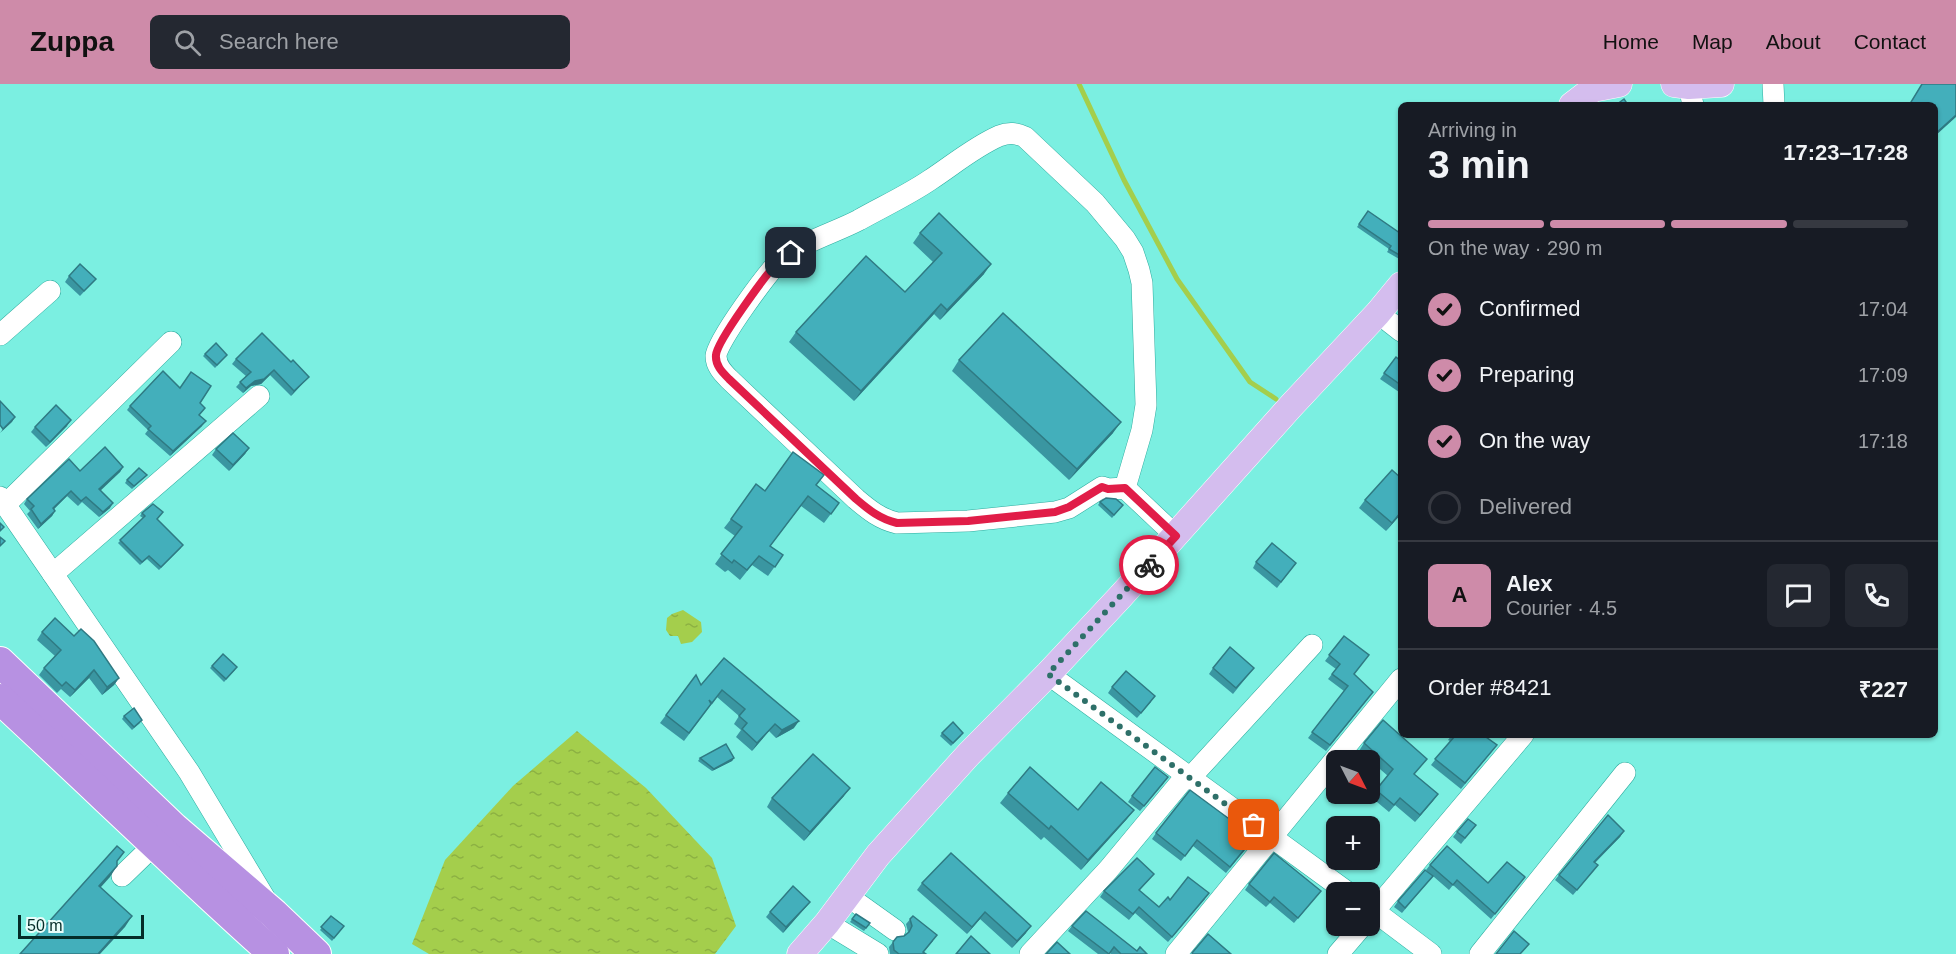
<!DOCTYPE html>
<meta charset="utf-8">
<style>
body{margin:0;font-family:Arial,sans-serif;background:#242831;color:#f1f3f6;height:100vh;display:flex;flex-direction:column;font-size:22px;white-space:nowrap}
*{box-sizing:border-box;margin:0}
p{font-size:20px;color:#9ea1a6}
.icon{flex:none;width:33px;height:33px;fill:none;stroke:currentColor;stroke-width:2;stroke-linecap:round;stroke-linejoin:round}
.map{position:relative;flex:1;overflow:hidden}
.drawer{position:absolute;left:1398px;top:18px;width:540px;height:636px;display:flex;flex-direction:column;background:#171b24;border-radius:9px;box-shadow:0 2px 4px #0004}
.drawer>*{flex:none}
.needle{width:39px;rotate:132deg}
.buttons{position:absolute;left:1326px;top:666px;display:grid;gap:12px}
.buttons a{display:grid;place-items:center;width:54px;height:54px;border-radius:9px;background:#171b24;box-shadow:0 2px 4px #0004;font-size:30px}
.scale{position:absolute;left:18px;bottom:15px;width:126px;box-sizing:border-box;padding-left:6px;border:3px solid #042c28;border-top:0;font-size:16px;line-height:21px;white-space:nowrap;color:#042c28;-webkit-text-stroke:4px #e9fdfa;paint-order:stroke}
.pin{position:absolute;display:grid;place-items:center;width:51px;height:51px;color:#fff;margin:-26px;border-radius:12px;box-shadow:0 3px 9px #0006}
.courier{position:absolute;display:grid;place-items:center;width:60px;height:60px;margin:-30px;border:4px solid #e11d48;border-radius:50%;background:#fff;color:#222;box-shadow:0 2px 8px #0007}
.head em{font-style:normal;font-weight:700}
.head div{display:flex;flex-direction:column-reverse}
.head{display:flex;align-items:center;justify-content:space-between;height:102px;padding:0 30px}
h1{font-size:39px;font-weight:700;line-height:45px}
.bar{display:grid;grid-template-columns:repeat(4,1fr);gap:9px 6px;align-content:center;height:72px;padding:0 30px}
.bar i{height:8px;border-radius:4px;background:#363941}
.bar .on{background:#ce8ba9}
.bar p{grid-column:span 4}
.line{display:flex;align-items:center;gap:15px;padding:0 30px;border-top:2px solid #363941}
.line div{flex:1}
.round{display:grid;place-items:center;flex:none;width:63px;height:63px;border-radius:9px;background:#242831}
ol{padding:0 30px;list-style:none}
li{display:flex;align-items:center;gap:18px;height:66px}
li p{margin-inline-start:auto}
li .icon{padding:6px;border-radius:50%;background:#ce8ba9;color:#111;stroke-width:4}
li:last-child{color:#9ea1a6}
li i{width:33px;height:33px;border:3px solid #363941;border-radius:50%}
header{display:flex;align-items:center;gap:36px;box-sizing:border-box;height:84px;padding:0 30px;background:#ce8ba9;color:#111}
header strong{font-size:28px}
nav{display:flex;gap:33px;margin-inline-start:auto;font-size:21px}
.search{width:420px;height:54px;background:#242831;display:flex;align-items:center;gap:15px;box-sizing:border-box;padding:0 21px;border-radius:9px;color:#9ea1a6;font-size:22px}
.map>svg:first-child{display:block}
.water{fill:url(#water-ripples)}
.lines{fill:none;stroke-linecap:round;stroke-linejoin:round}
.stream{stroke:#a4ce4c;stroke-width:5}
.minor-casing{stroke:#2dac9f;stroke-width:22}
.major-casing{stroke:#fff;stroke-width:27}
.highway-casing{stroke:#fff;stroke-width:32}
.minor{stroke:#fff;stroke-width:21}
.major{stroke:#d4bdee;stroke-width:26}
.highway{stroke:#b791e2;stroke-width:30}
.wall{fill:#3a96a1}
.shaded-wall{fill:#2f7a83}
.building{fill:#43afbb;stroke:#2f7a83;stroke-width:1.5}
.done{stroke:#2e7069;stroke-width:6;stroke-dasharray:0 10.8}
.route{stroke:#e11d48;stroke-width:8}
</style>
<header>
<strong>Zuppa</strong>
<div class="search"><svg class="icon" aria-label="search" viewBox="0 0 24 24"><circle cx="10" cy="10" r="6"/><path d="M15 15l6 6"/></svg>Search here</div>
<nav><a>Home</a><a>Map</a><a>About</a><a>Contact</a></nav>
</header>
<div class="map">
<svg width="1956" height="870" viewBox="0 0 1956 870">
<defs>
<pattern id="water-ripples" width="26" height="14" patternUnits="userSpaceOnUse" patternTransform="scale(1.5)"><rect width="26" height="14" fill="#a4ce4c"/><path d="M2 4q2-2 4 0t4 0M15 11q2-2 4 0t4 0" fill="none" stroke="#8cb142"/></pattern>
</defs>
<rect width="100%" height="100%" fill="#7befe1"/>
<!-- water -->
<g class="water">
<path d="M683,526L701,538L702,548L692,558L681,560L678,552H670L666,546L667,534L672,530Z"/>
<path d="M577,647L646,704L712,774L736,842L715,870H429L412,860L445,776L513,702Z"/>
</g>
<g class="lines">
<!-- stream -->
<path class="stream" d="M1079,0L1124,96L1177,195L1250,298L1276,315"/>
<defs>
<g id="minor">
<path d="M1773,0L1774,21"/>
<path d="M1689,2L1693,21"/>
<path d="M1378,229L1401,247"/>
<path d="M0,251L50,207"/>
<path d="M1125,404L1108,405L1102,403L1069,424L1055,428L968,437L897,439C880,435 869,426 856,415L729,295C723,289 716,282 716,272C717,257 769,186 782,175C804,157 834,149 859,136C882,123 908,111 930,96C953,81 974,63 999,52C1009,48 1016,49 1025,53L1095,119L1125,155L1133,168L1139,186L1142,199L1146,321L1142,346L1125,404L1176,452"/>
<path d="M0,413L189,688L264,813"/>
<path d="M5,421L171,258"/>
<path d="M53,490L259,312"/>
<path d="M1048,590L1347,808"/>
<path d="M1190,694L1312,561"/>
<path d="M122,792L154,761"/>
<path d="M846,811L895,846"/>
<path d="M1370,824L1431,870"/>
<path d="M1370,832L1523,651"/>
<path d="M827,839L878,870"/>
<path d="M1030,870L1108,786L1186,692"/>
<path d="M1176,870L1401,595"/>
<path d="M1338,870L1362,842"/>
<path d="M1480,870L1625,689"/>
</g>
<g id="major">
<path d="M1674,0L1689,2L1721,0"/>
<path d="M1572,21L1593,5L1619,0"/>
<path d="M800,870L827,839L878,771L968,671L1048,590L1121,512L1291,322L1378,229L1401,201"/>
</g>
<g id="highway">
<path d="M0,578L174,744L274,830L316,870"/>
<path d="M0,615C92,700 181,787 274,870"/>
</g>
</defs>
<!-- minor casing -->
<use href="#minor" class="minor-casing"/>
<!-- major casing -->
<use href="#major" class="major-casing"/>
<!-- highway casing -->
<use href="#highway" class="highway-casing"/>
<!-- minor -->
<use href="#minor" class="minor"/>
<!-- major -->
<use href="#major" class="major"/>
<!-- highway -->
<use href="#highway" class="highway"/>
</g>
<!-- wall -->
<g class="wall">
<path d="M1368,127L1400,149L1401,148V176L1387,168L1389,165L1357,143Z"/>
<path d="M920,149L984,190L940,236L934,230L854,317L789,258L796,248L905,208L933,178L913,159Z"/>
<path d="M69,192L96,195L80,212L65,198Z"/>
<path d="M205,270L227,271L215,284L203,272Z"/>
<path d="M1396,273L1401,277V305L1399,308L1380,295Z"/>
<path d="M236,275L291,278L309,293L305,297L291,312L270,291L261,300L251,302L243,309L236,303L246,292L232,280Z"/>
<path d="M959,276L1113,349L1069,396L952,287Z"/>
<path d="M180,304L200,319L199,331L202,342L170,372L145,350L148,346L127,326L130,322Z"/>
<path d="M67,342L46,363L31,348L35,343Z"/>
<path d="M249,364L245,370L229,387L212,371L216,365Z"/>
<path d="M123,383L120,388L100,406L110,424L99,433L82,418L78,422L67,412L54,425L55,427L52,432L38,445L27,430L30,427L24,420L27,415L80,387Z"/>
<path d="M147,391L132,405L125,399L127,396Z"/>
<path d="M816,401L839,419L824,439L801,422L770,462L783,471L768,492L752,481L740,496L728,486L725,488L715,480L735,452L724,444L731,435L765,407Z"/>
<path d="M1365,416L1401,430L1386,447L1359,424Z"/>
<path d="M1100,418L1123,421L1112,434L1098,421Z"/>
<path d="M142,429L157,435L181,464L159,486L147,475L140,481L118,459L143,434L140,432Z"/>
<path d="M1256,478L1296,479L1277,504L1253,484Z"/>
<path d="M42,548L119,594L114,601L102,611L89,594L70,613L61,605L57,609L39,591L44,584L55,572L37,556Z"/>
<path d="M1344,552L1354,590L1373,608L1326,667L1308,654L1344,607L1328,595L1336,585L1325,577Z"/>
<path d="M724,574L794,644L776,654L769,647L752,667L736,653L741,646L734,640L739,632L717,613L684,657L660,639L666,631L701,601Z"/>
<path d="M212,582L235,586L224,598L210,584Z"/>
<path d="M1213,584H1254L1233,610L1209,590Z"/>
<path d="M1112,603L1151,618L1137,634L1108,609Z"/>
<path d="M124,632L140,639L132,646L122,635Z"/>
<path d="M942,649L961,652L951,662L940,652Z"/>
<path d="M1452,651H1483L1497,661L1461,705L1431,681L1450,657L1448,656Z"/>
<path d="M1364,659L1421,682L1414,690L1438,710L1415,738L1395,721L1389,728L1371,713L1388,692L1359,667Z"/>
<path d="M700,674H734L732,677L712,687L698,677Z"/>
<path d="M1164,699L1140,727L1128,718L1132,712Z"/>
<path d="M1008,709L1078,726H1134L1126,736L1081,786L1044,753L1041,756L1000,719Z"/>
<path d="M844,712L804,757L767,723L772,714Z"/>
<path d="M1231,738L1249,761L1226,789L1193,762L1181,777L1152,755L1156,749Z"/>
<path d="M1476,741L1461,760L1453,753L1457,748Z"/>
<path d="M1624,747L1620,753L1595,779L1598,781L1573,811L1555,796L1559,791Z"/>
<path d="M951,769L1026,849L1012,864L980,835L967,850L917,806L922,799Z"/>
<path d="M1430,781L1488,799L1521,798L1491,835L1453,801L1449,806L1426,786Z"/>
<path d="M1154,790L1139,807L1159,823L1170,816L1205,815L1168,858L1135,829L1129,836L1100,813L1104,807Z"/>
<path d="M1433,792L1402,829L1394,823L1398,817Z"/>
<path d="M1249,800L1321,807L1294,839L1270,819L1266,823L1245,806Z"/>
<path d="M810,818L783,849L766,833L770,828Z"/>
<path d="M856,830L870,839L864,847L850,838Z"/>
<path d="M331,832L344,842L332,857L320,846Z"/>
<path d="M913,832L933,857L924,868L926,870H890L889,863L897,853L904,852L907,850L908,848L906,840Z"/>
<path d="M1072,842L1137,867L1147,870H1111L1110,869L1109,870H1098L1068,847Z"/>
</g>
<!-- shaded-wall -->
<g class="shaded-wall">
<path d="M1956,31V33L1935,52V50Z"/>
<path d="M991,180L984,190L940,236L947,226Z"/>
<path d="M941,220L934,230L854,317L861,307Z"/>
<path d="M274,286L270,291L261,300L251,302L243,309L246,304L255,297Z"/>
<path d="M309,293L305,297L291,312L294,307Z"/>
<path d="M15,333L12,338L0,349L3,345Z"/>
<path d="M71,336L67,342L46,363L50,358Z"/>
<path d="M206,337L202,342L170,372L173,367Z"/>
<path d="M1121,338L1113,349L1069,396L1077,385Z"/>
<path d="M249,364L245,370L229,387L233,381Z"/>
<path d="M123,383L120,388L96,411L99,405Z"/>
<path d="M71,407L67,412L50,429L53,424Z"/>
<path d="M113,419L110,424L99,433L103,428Z"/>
<path d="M55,427L52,432L38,445L41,440Z"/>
<path d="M1401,428V430L1386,447L1392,439Z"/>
<path d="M94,586L89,594L70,613L75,606Z"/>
<path d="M119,594L114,601L102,611L107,603Z"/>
<path d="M799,637L794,644L776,654L782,646Z"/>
<path d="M775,640L769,647L752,667L757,659Z"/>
<path d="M734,674L732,677L712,687L714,685Z"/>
<path d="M850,704L844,712L804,757L810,748Z"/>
<path d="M1438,710L1433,717L1415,738L1420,731Z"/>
<path d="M1134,726L1126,736L1081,786L1088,776Z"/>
<path d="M1624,747L1620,753L1590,783L1594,778Z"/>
<path d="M117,782L110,793L92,813L99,802Z"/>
<path d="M810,818L806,823L783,849L786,843Z"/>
<path d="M985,828L980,835L967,850L972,843Z"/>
<path d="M132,832L125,843L100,870H98Z"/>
<path d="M1031,842L1026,849L1012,864L1017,857Z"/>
</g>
<!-- building -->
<g class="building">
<path d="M1922,0H1956V31L1935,50V21H1915L1911,18Z"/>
<path d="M1624,15L1628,21H1616Z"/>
<path d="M1368,127L1400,149L1401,148V172L1389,165L1391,162L1359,140Z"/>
<path d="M939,129L991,180L947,226L941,220L861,307L796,248L866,172L905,208L942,169L920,149Z"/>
<path d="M80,180L96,195L84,207L69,192Z"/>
<path d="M1003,229L1121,338L1077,385L959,276Z"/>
<path d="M262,249L291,278L293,276L309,293L294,307L274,286L264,295L255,297L246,304L240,298L251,288L236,275Z"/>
<path d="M216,259L227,271L217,281L205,270Z"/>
<path d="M1396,273L1401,277V301L1384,289Z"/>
<path d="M163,287L180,304L191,288L211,302L200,319L205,324L199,331L206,337L173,367L148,345L151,342L130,322Z"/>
<path d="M0,317L15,333L3,345L0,341Z"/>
<path d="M56,321L71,336L50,358L35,343Z"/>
<path d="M233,349L249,364L233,381L216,365Z"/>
<path d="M105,363L123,383L99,405L113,419L103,428L86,413L81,417L71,407L53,424L55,427L41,440L31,425L34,422L27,415L69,375L80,387Z"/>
<path d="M793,368L824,391L816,401L839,419L831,430L808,412L770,462L783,471L775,483L759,472L747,486L734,476L732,479L721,470L742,443L731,435L756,400L765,407Z"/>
<path d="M139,384L147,391L134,402L127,396Z"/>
<path d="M1392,386L1401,394V428L1392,439L1365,416Z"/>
<path d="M1106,414L1116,415L1123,421L1114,431L1100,418Z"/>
<path d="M153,420L163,428L157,435L183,461L161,483L149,472L142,478L120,456L145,432L142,429Z"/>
<path d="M0,439L4,443L0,447Z"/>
<path d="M0,453L5,457L0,462Z"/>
<path d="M1272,459L1296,479L1281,498L1256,478Z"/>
<path d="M55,534L74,552L81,545L94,557L119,594L107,603L94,586L75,606L66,598L62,602L44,584L61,566L42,548Z"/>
<path d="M1344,552L1369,571L1354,590L1373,608L1330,661L1312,648L1348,602L1332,590L1340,580L1329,571Z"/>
<path d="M1230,563L1254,584L1236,604L1213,584Z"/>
<path d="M223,570L237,583L226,595L212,582Z"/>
<path d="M724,574L799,637L782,646L775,640L757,659L742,645L747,639L739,632L745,625L722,606L712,619L709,616L711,620L689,649L666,631L696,591L701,601Z"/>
<path d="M1126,587L1155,612L1141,629L1112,603Z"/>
<path d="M134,624L142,636L134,643L124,632Z"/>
<path d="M1383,636L1427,675L1414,690L1438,710L1420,731L1400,714L1394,721L1376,706L1393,685L1364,659Z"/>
<path d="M953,638L963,649L953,659L942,649Z"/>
<path d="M1453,651H1483L1497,661L1465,699L1435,675L1455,652Z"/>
<path d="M726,660L734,674L714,685L700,674Z"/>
<path d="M813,670L850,704L810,748L772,714Z"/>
<path d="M1030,683L1078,726L1101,698L1134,726L1088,776L1051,742L1049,745L1008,709Z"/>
<path d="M1155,683L1168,693L1144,722L1132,712Z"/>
<path d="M1190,706L1232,737L1231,738L1252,756L1230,783L1197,756L1185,772L1156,749Z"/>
<path d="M1608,731L1624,747L1594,778L1598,781L1577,806L1559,791Z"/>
<path d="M1468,735L1476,741L1465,754L1457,748Z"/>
<path d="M117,762L124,768L117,777V782L99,802L132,832L98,870H20Z"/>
<path d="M1447,762L1488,799L1507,778L1525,793L1495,830L1457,796L1453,801L1430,781Z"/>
<path d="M951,769L1031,842L1017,857L985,828L972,843L922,799Z"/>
<path d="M1274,769L1321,807L1298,834L1274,813L1270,818L1249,800Z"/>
<path d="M1137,774L1154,790L1139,806L1159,823L1168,813L1170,816L1188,793L1209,809L1172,853L1139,823L1133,830L1104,807Z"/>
<path d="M1425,786L1433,792L1405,824L1398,817Z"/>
<path d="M793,802L810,818L786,843L770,828Z"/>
<path d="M1086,827L1137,867L1140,863L1147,870H1121L1114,863L1109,870L1072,842Z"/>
<path d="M856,830L870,839L866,844L852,835Z"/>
<path d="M331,832L344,842L334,854L321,843Z"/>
<path d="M913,832L937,851L923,868L926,870H899L894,866L893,858L897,853L904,852L909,848L912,842L910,835Z"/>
<path d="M1514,847L1529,860L1520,870H1496Z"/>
<path d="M1208,850L1231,870H1193L1192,869Z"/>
<path d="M971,852L990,870H956Z"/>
<path d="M1057,858L1070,870H1046Z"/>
</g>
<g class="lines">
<!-- done -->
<path class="done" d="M1149,481L1048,590L1254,741"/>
<!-- route -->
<path class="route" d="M791,169C787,172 783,174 779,177C767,189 717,257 716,271C715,281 722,288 729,295L856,415C869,426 880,435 897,439L968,437L1055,428L1069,423L1102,403L1108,405L1125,404L1176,452L1149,481"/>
</g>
</svg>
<div class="buttons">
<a><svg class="needle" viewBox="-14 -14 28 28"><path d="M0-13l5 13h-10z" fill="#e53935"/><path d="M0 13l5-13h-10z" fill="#9ea1a6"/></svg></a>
<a>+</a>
<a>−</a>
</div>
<div class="scale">50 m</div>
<div class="pin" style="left:1254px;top:741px;background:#ea580c"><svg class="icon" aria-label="bag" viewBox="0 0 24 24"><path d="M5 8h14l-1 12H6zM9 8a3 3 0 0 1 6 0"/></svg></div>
<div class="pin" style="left:791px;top:169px;background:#1f2937"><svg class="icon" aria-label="home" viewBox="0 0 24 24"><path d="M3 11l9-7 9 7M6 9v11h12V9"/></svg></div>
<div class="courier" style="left:1149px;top:481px"><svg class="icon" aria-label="bike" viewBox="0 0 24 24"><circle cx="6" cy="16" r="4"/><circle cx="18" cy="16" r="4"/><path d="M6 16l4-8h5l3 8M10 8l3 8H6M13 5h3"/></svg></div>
<section class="drawer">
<div class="head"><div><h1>3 min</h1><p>Arriving in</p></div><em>17:23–17:28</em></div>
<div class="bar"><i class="on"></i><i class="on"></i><i class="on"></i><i></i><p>On the way · 290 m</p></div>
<ol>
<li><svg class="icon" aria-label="check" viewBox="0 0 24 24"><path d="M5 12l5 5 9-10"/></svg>Confirmed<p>17:04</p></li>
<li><svg class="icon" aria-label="check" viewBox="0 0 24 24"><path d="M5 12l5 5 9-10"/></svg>Preparing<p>17:09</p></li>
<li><svg class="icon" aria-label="check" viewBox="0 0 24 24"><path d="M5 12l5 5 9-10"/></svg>On the way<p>17:18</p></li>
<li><i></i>Delivered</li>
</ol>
<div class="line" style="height:108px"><b class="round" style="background:#ce8ba9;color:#111">A</b><div><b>Alex</b><p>Courier · 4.5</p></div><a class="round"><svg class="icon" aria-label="chat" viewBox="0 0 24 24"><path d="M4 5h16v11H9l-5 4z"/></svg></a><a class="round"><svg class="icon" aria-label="phone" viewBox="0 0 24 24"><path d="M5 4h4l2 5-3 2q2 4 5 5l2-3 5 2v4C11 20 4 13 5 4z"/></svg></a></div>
<div class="line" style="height:78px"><div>Order #8421</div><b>₹227</b></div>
</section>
</div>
